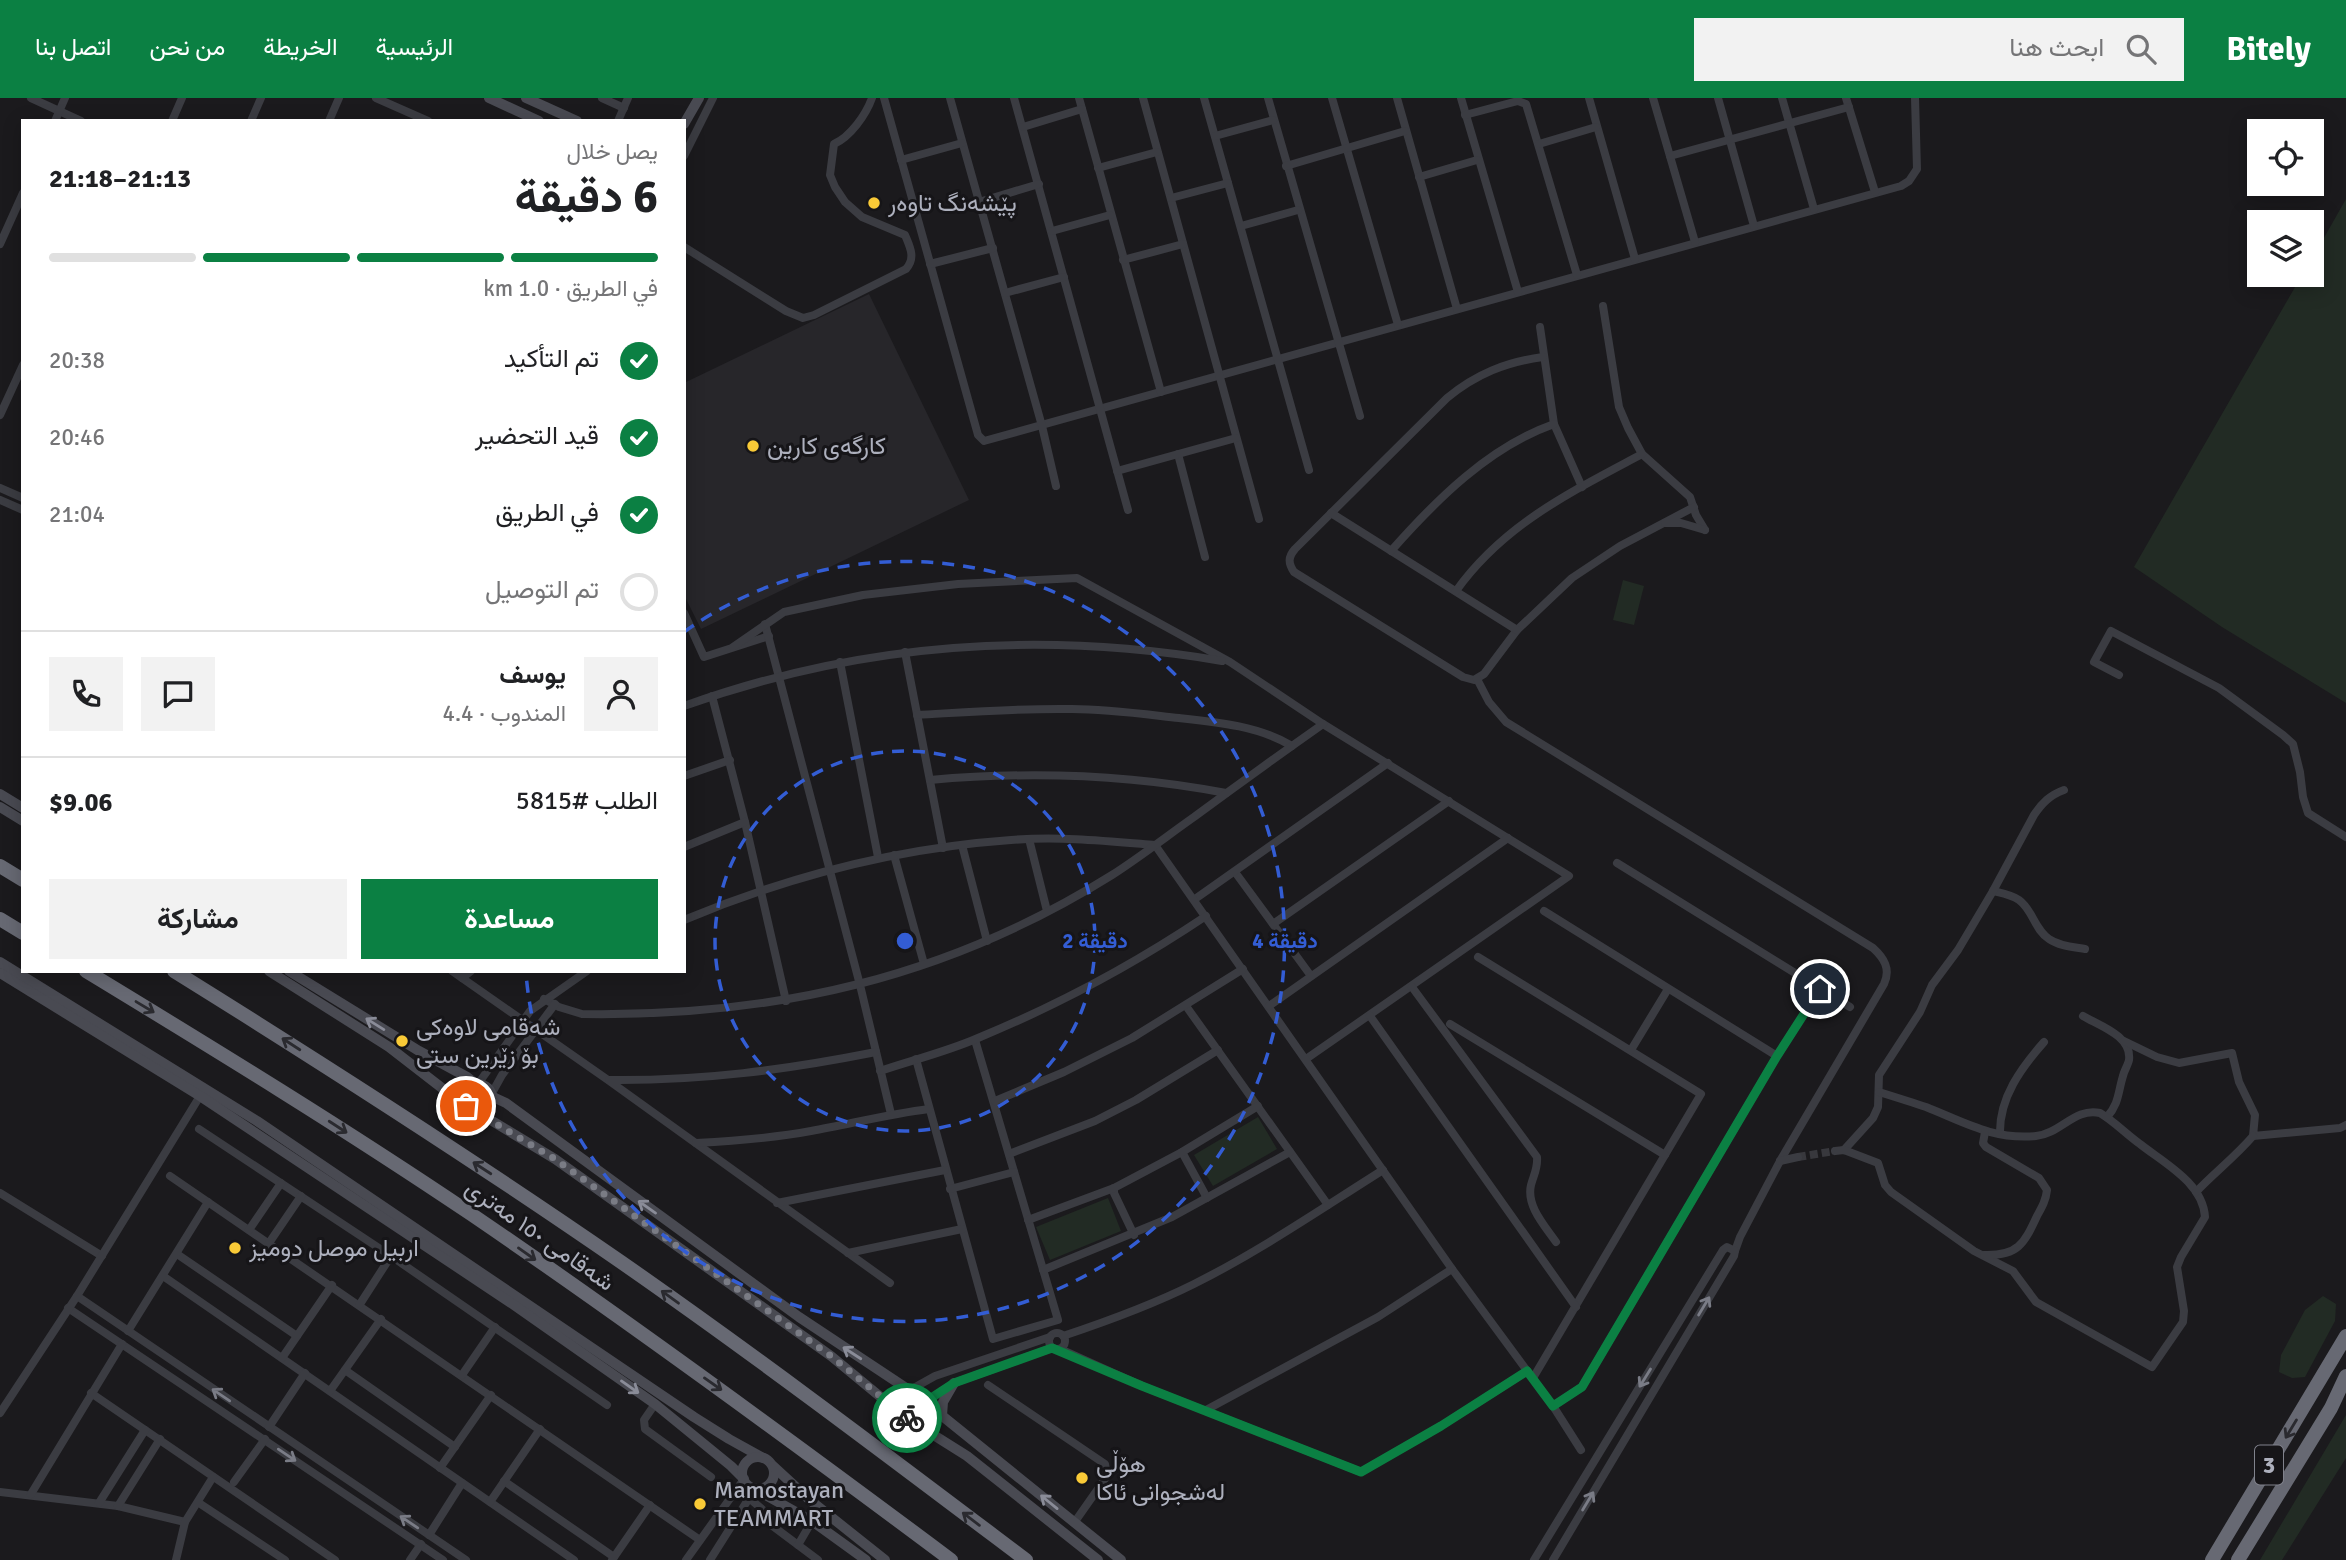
<!DOCTYPE html>
<html lang="ar">
<meta charset="utf-8">
<style>
body{margin:0;font-family:Signika,Vazirmatn,sans-serif;background:#f2f2f2;color:#202124;direction:rtl;height:100vh;display:flex;flex-direction:column;font-size:26px;white-space:nowrap}
*{box-sizing:border-box;margin:0}
p{font-size:23px;color:#757577}
.icon{flex:none;width:38px;height:38px;fill:none;stroke:currentColor;stroke-width:2;stroke-linecap:round;stroke-linejoin:round}
.map{position:relative;flex:1;overflow:hidden;direction:ltr}
.side{position:absolute;left:21px;top:21px;width:665px;height:854px;display:flex;flex-direction:column;background:#fff;border-radius:0px;box-shadow:0 4px 18px #0003;direction:rtl}
.side>*{flex:none}
.fabs{position:absolute;left:2247px;top:21px;display:grid;gap:14px}
.fabs a{display:grid;place-items:center;width:77px;height:77px;border-radius:0px;background:#fff;box-shadow:0 4px 18px #0003;font-size:35px}
.pin{position:absolute;display:grid;place-items:center;width:60px;height:60px;color:#fff;margin:-30px;border:4px solid #fff;border-radius:50%;box-shadow:0 2px 7px #0007}
.courier{position:absolute;display:grid;place-items:center;width:70px;height:70px;margin:-35px;border:5px solid #0b8043;border-radius:50%;background:#fff;color:#222;box-shadow:0 2px 9px #0007}
.head em{font-style:normal;font-weight:700}
.head div{display:flex;flex-direction:column-reverse}
.head{display:flex;align-items:center;justify-content:space-between;height:119px;padding:0 28px}
h1{font-size:46px;font-weight:700;line-height:52px}
.bar{display:grid;grid-template-columns:repeat(4,1fr);gap:10px 7px;align-content:center;height:84px;padding:0 28px}
.bar i{height:9px;border-radius:5px;background:#e0e0e0}
.bar .active{background:#0b8043}
.bar p{grid-column:span 4}
.line{display:flex;align-items:center;gap:18px;padding:0 28px;border-top:2px solid #e0e0e0}
.line div{flex:1}
.round{display:grid;place-items:center;flex:none;width:74px;height:74px;border-radius:0px;background:#f2f2f2}
ol{padding:0 28px;list-style:none}
li{display:flex;align-items:center;gap:21px;height:77px}
li p{margin-inline-start:auto}
li .icon{padding:7px;border-radius:50%;background:#0b8043;color:#fff;stroke-width:4}
li:last-child{color:#757577}
li i{width:38px;height:38px;border:4px solid #e0e0e0;border-radius:50%}
.primary-button{display:flex;gap:14px;margin-top:auto;padding:14px 28px}
.primary-button a{flex:1;height:80px;border-radius:0px;background:#0b8043;color:#fff;font-size:28px;font-weight:700;line-height:80px;text-align:center}
.primary-button a+a{background:#f2f2f2;color:#202124}
header{display:flex;align-items:center;gap:42px;box-sizing:border-box;height:98px;padding:0 35px;background:#0b8043;color:#fff}
header strong{font-size:33px}
nav{display:flex;gap:38px;margin-inline-start:auto;font-size:24px}
.search{width:490px;height:63px;background:#f2f2f2;display:flex;align-items:center;gap:18px;box-sizing:border-box;padding:0 24px;border-radius:0px;color:#757577;font-size:26px}
.map>svg:first-child{display:block}
.built{fill:#27262a}
.green{fill:#222b24}
.lines{fill:none;stroke-linecap:round;stroke-linejoin:round}
.street-tunnel{stroke:#38383d;stroke-width:8;stroke-dasharray:8 4;stroke-linecap:butt}
.street{stroke:#3b3c42;stroke-width:8}
.secondary{stroke:#494a52;stroke-width:10}
.highway{stroke:#676973;stroke-width:14}
.oneway{stroke:#2a2a2f}
.oneway2{stroke:#8a8c98}
.oneway3{stroke:#7a7c86}
.done{stroke:#7a7c85;stroke-width:7;stroke-dasharray:0 12.6}
.route{stroke:#0b8043;stroke-width:9}
.ring{fill:none;stroke:#335dd4;stroke-width:3.5;stroke-dasharray:12 9}
.poi-dot{fill:#f9ca37;stroke:#161518;stroke-width:2.5}
.labels{text-anchor:middle;stroke-width:6;stroke-linejoin:round;paint-order:stroke}
.shield{fill:#161518;stroke:#80828c;stroke-width:2}
.shield-label{font-size:23px;font-weight:bold;fill:#adb0bd}
.poi-label{font-size:24px;fill:#adb0bd;stroke:#161518;text-anchor:start}
.street-label{font-size:24px;fill:#adb0bd;stroke:#161518}
.centre{fill:#335dd4;stroke:#161518;stroke-width:3.5}
.ring-label{font-size:21px;text-anchor:middle;font-weight:bold;fill:#335dd4;stroke:#161518;stroke-width:6;stroke-linejoin:round;paint-order:stroke}
</style>
<header>
<strong>Bitely</strong>
<div class="search"><svg class="icon" aria-label="search" viewBox="0 0 24 24"><circle cx="10" cy="10" r="6"/><path d="M15 15l6 6"/></svg>ابحث هنا</div>
<nav><a>الرئيسية</a><a>الخريطة</a><a>من نحن</a><a>اتصل بنا</a></nav>
</header>
<div class="map">
<svg width="2346" height="1462" viewBox="0 0 2346 1462">
<rect width="100%" height="100%" fill="#1b1a1d"/>
<!-- built -->
<path class="built" d="M869,196L969,402L701,531L684,497V285Z"/>
<!-- green -->
<g class="green">
<path d="M2346,101V605L2222,529L2134,469L2302,177H2312V161Z"/>
<path d="M1623,482L1644,488L1634,527L1613,522Z"/>
<path d="M1258,1019L1277,1051L1213,1088L1194,1057Z"/>
<path d="M1108,1100L1121,1133L1050,1162L1036,1129Z"/>
<path d="M2323,1198L2336,1206L2335,1223L2305,1279L2292,1280L2279,1274L2281,1257L2305,1212Z"/>
<path d="M2346,1317V1360L2282,1462H2260Z"/>
</g>
<g class="lines">
<!-- street-tunnel -->
<path class="street-tunnel" d="M1798,1059L1835,1053"/>
<!-- street -->
<g class="street">
<path d="M31,0L81,23"/>
<path d="M376,0L428,23"/>
<path d="M602,0L624,10"/>
<path d="M884,0L978,337L984,343L1901,88L1909,83L1917,71L1915,0"/>
<path d="M950,0L1042,328L1056,388"/>
<path d="M1014,0L1128,412"/>
<path d="M1079,0L1161,294"/>
<path d="M1143,0L1259,421"/>
<path d="M1204,0L1309,372"/>
<path d="M1268,0L1360,318"/>
<path d="M1332,0L1398,227"/>
<path d="M1397,0L1457,211"/>
<path d="M1461,0L1518,194"/>
<path d="M1589,0L1635,161"/>
<path d="M1653,0L1695,144"/>
<path d="M1718,0L1754,128"/>
<path d="M1782,0L1814,111"/>
<path d="M1846,0L1875,94"/>
<path d="M1465,17L1518,3L1526,6L1577,177"/>
<path d="M55,23L65,0"/>
<path d="M172,23L182,0"/>
<path d="M251,23L261,0"/>
<path d="M329,23L339,0"/>
<path d="M618,23L628,0"/>
<path d="M1023,29L1082,11"/>
<path d="M1215,38L1273,22"/>
<path d="M1539,46L1596,29"/>
<path d="M684,58L713,0"/>
<path d="M1670,58L1849,9"/>
<path d="M901,62L962,45"/>
<path d="M1286,68L1405,33"/>
<path d="M1098,70L1157,54"/>
<path d="M1419,79L1477,62"/>
<path d="M1171,100L1228,85"/>
<path d="M979,104L1039,86"/>
<path d="M1241,128L1298,112"/>
<path d="M1052,133L1110,117"/>
<path d="M0,146L23,95"/>
<path d="M684,149L786,213L803,220L814,217L906,171C916,160 910,149 905,137L862,119L845,104L835,89L830,77L834,46C850,39 866,17 872,0"/>
<path d="M1123,162L1183,146"/>
<path d="M930,166L993,150"/>
<path d="M1005,195L1064,179"/>
<path d="M1603,208L1619,309L1628,330L1642,356L1690,399L1696,417L1705,432"/>
<path d="M1540,229L1554,326L1582,389"/>
<path d="M1543,259C1506,264 1476,276 1447,300L1295,451C1288,459 1288,465 1294,474L1463,579L1474,582L1484,576L1517,532L1572,480L1620,448L1694,409"/>
<path d="M0,317L23,267"/>
<path d="M1178,356L1205,459"/>
<path d="M1117,373L1236,340"/>
<path d="M0,390L23,400"/>
<path d="M0,402L23,412"/>
<path d="M1331,415L1517,532"/>
<path d="M1665,425H1681L1705,432"/>
<path d="M1391,453C1436,402 1489,349 1554,326"/>
<path d="M1456,493C1504,426 1571,394 1642,356"/>
<path d="M684,515L704,559L769,538"/>
<path d="M765,526L860,887L891,1016"/>
<path d="M733,549L784,514L863,497L958,486L1077,480L1230,564L1323,626L1569,778L1306,961"/>
<path d="M905,554L943,750"/>
<path d="M840,564L878,759"/>
<path d="M2119,577L2094,564L2111,533L2219,590L2283,637L2293,646L2300,674L2303,699L2308,715L2346,739"/>
<path d="M1477,581L1489,604L1506,624L1873,850C1884,860 1891,871 1884,886L1780,1063L1740,1139L1735,1153"/>
<path d="M712,598L745,724L786,903"/>
<path d="M684,608C859,545 1039,532 1222,563"/>
<path d="M917,617C969,614 1020,610 1072,611C1107,611 1143,616 1179,620C1216,624 1259,628 1292,648"/>
<path d="M684,678L730,662"/>
<path d="M930,682C1030,673 1127,676 1226,695"/>
<path d="M1029,741L1047,813"/>
<path d="M962,747L987,843"/>
<path d="M684,749L745,724"/>
<path d="M894,757L924,866"/>
<path d="M1617,765L1850,909"/>
<path d="M1235,774L1311,878"/>
<path d="M1993,793C2001,795 2012,797 2019,802C2033,812 2034,831 2049,841C2059,848 2073,849 2085,851"/>
<path d="M1195,801L1388,665"/>
<path d="M1544,813L1777,958"/>
<path d="M684,822C789,778 897,750 1011,742C1059,738 1107,743 1155,747L1452,1171L1553,1308L1581,1352"/>
<path d="M1273,826L1449,703"/>
<path d="M1478,859L1701,996L1533,1280"/>
<path d="M452,873L608,982L890,1185"/>
<path d="M462,880L471,873"/>
<path d="M1412,889L1537,1059C1538,1070 1534,1076 1531,1087C1526,1108 1545,1128 1556,1144"/>
<path d="M544,901L559,909L582,916C775,919 947,880 1112,777C1140,759 1167,738 1194,719C1236,688 1279,657 1323,626"/>
<path d="M1186,908L1328,1107"/>
<path d="M1269,908L1508,740"/>
<path d="M1370,918L1576,1209"/>
<path d="M2083,918C2100,928 2132,938 2129,962C2128,967 2124,973 2123,978C2118,994 2119,1006 2107,1019"/>
<path d="M1450,926L1665,1057"/>
<path d="M2124,943L2157,959L2179,965L2232,955L2239,984L2255,1017L2253,1038L2340,1030L2346,1027"/>
<path d="M1631,952L1668,891"/>
<path d="M916,961L993,1241L1058,1222L975,942"/>
<path d="M880,973C912,962 946,954 978,940C1058,907 1133,867 1206,818"/>
<path d="M609,982C702,983 785,972 876,954"/>
<path d="M478,986L530,913L587,873"/>
<path d="M492,995L502,977L555,906"/>
<path d="M995,1003L1064,974L1132,940L1243,871"/>
<path d="M199,1031L391,1158L607,1307"/>
<path d="M2000,1036C1999,1000 2021,970 2044,944"/>
<path d="M696,1045C735,1043 773,1040 811,1033C850,1026 889,1016 929,1011"/>
<path d="M1844,1052L1873,1020L1878,1009L1879,977L1920,914L1932,887L1958,852L1993,793L2034,717C2042,705 2050,697 2064,692"/>
<path d="M1835,1053L1844,1052L1878,1065L1885,1087L1891,1094L1974,1153L2013,1173L2036,1204L2152,1269L2183,1224L2184,1213L2177,1169L2181,1159L2205,1119C2203,1085 2164,1065 2140,1046C2126,1036 2115,1024 2100,1015C2075,1009 2060,1036 2036,1038C1993,1042 1964,1024 1926,1009C1911,1004 1895,999 1879,994"/>
<path d="M1182,1054L1207,1100"/>
<path d="M1009,1056L1095,1023L1136,1002L1218,952"/>
<path d="M1780,1063L1798,1059"/>
<path d="M170,1078L700,1442"/>
<path d="M1114,1090V1095L1134,1137"/>
<path d="M950,1091L1014,1074"/>
<path d="M2196,1094C2215,1074 2235,1059 2253,1038"/>
<path d="M0,1095L102,1158"/>
<path d="M777,1105L945,1072"/>
<path d="M1028,1122L1114,1090L1182,1054L1258,1008"/>
<path d="M249,1132L281,1085"/>
<path d="M269,1145L301,1098"/>
<path d="M848,1155L962,1131"/>
<path d="M177,1156L297,1238"/>
<path d="M1984,1157C2018,1158 2024,1146 2037,1118C2042,1109 2046,1102 2047,1092L2039,1080L1986,1049L1983,1045L1985,1034"/>
<path d="M1043,1172L1172,1119L1290,1054"/>
<path d="M163,1178L574,1462"/>
<path d="M77,1198L466,1462"/>
<path d="M360,1206L391,1158"/>
<path d="M68,1210L443,1462"/>
<path d="M128,1233L208,1104"/>
<circle cx="1057" cy="1243" r="8"/>
<path d="M1063,1238C1108,1223 1152,1207 1194,1186C1260,1153 1321,1111 1383,1072"/>
<path d="M1060,1251L1142,1288L1361,1374L1441,1328L1527,1273"/>
<path d="M282,1260L332,1187"/>
<path d="M345,1272L455,1349"/>
<path d="M462,1277L495,1229"/>
<path d="M988,1287L1105,1366L1107,1378L1074,1425"/>
<path d="M910,1292L935,1278L1050,1239"/>
<path d="M330,1293L381,1221"/>
<path d="M91,1295L335,1462"/>
<path d="M925,1304L954,1285L1052,1250"/>
<path d="M655,1306L644,1322L645,1331L711,1379"/>
<path d="M1553,1308L1582,1289L1777,958L1820,891"/>
<path d="M1206,1312L1378,1219L1452,1171"/>
<path d="M0,1315L77,1198L200,998"/>
<path d="M269,1329L305,1275"/>
<path d="M440,1370L491,1297"/>
<path d="M504,1383L614,1459"/>
<path d="M234,1384L265,1341"/>
<path d="M0,1394L118,1408L185,1424"/>
<path d="M31,1396L122,1246"/>
<path d="M749,1400L763,1412L770,1426L818,1462"/>
<path d="M490,1404L540,1331"/>
<path d="M99,1405L145,1332"/>
<path d="M199,1405L285,1462"/>
<path d="M118,1408L160,1341"/>
<path d="M429,1437L462,1385"/>
<path d="M798,1447L812,1423"/>
<path d="M176,1462L185,1424L213,1379"/>
<path d="M410,1462L421,1446"/>
<path d="M612,1462L650,1407"/>
<path d="M686,1462L744,1381"/>
<path d="M710,1462L751,1397"/>
<path d="M1534,1462L1723,1152L1727,1149L1735,1153L1734,1158L1553,1462"/>
</g>
<!-- secondary -->
<g class="secondary">
<path d="M489,0L539,23"/>
<path d="M526,0L577,23"/>
<path d="M684,26L699,0"/>
<path d="M0,696L23,710"/>
<path d="M0,709L23,723"/>
<path d="M0,864L257,1023L694,1319L729,1341L763,1360"/>
<path d="M269,873L389,949L451,997L464,1004"/>
<path d="M289,873L419,953L467,979L476,986"/>
<path d="M0,875L200,998L511,1205L655,1306L731,1368L744,1381"/>
<circle cx="478" cy="1000" r="14"/>
<path d="M493,999L506,1005L799,1219L909,1292"/>
<path d="M479,1015L555,1061L831,1258L900,1315"/>
<circle cx="911" cy="1306" r="14"/>
<path d="M925,1304L1121,1462"/>
<path d="M942,1317L943,1304L954,1285"/>
<path d="M905,1319L967,1358L1098,1462"/>
<circle cx="758" cy="1375" r="16"/>
<path d="M773,1368L811,1403L885,1462"/>
<path d="M755,1391L812,1423L866,1462"/>
</g>
<!-- highway -->
<g class="highway">
<path d="M0,768L23,782"/>
<path d="M0,821L23,835"/>
<path d="M86,873C216,952 345,1031 471,1116C634,1227 793,1344 951,1462"/>
<path d="M174,873C325,967 475,1063 621,1164C759,1260 892,1361 1026,1462"/>
<path d="M2212,1462L2346,1238"/>
<path d="M2238,1462L2331,1310L2346,1278"/>
</g>
</g>
<!-- one-way arrows -->
<defs><path id="oneway-shaft" d="M-6 0H5M1.5-3L5.5 0L1.5 3" fill="none" stroke-width="1.6" stroke-linecap="round" stroke-linejoin="round" transform="scale(1.75)"/></defs>
<g class="oneway">
<use href="#oneway-shaft" transform="translate(145 909) rotate(31)"/>
<use href="#oneway-shaft" transform="translate(291 946) rotate(-147)"/>
<use href="#oneway-shaft" transform="translate(338 1029) rotate(33)"/>
<use href="#oneway-shaft" transform="translate(482 1070) rotate(-147)"/>
<use href="#oneway-shaft" transform="translate(527 1156) rotate(35)"/>
<use href="#oneway-shaft" transform="translate(670 1199) rotate(-144)"/>
<use href="#oneway-shaft" transform="translate(713 1286) rotate(35)"/>
<use href="#oneway-shaft" transform="translate(2291 1331) rotate(121)"/>
<use href="#oneway-shaft" transform="translate(971 1421) rotate(-143)"/>
</g>
<g class="oneway2">
<use href="#oneway-shaft" transform="translate(375 926) rotate(-148)"/>
<use href="#oneway-shaft" transform="translate(647 1109) rotate(-145)"/>
<use href="#oneway-shaft" transform="translate(852 1255) rotate(-147)"/>
<use href="#oneway-shaft" transform="translate(630 1289) rotate(35)"/>
<use href="#oneway-shaft" transform="translate(1049 1404) rotate(-141)"/>
</g>
<g class="oneway3">
<use href="#oneway-shaft" transform="translate(1704 1208) rotate(-59)"/>
<use href="#oneway-shaft" transform="translate(1645 1280) rotate(122)"/>
<use href="#oneway-shaft" transform="translate(221 1297) rotate(-146)"/>
<use href="#oneway-shaft" transform="translate(287 1357) rotate(34)"/>
<use href="#oneway-shaft" transform="translate(1588 1403) rotate(-59)"/>
<use href="#oneway-shaft" transform="translate(409 1424) rotate(-146)"/>
</g>
<g class="lines">
<!-- done -->
<path class="done" d="M466,1008L555,1061L831,1258L907,1320"/>
<!-- route -->
<path class="route" d="M907,1320C918,1321 925,1315 925,1304L954,1285L1052,1250L1142,1288L1361,1374L1441,1328L1527,1273L1553,1308L1582,1289L1777,958L1820,891"/>
</g>
<!-- distance rings -->
<g class="ring">
<circle cx="905" cy="843" r="190"/>
<path d="M684 534A380 380 0 1 1 526 876"/>
</g>
<!-- markers -->
<g class="poi-dot">
<circle cx="874" cy="105" r="7"/>
<circle cx="753" cy="348" r="7"/>
<circle cx="402" cy="943" r="7"/>
<circle cx="235" cy="1150" r="7"/>
<circle cx="1082" cy="1380" r="7"/>
<circle cx="700" cy="1406" r="7"/>
</g>
<g class="labels">
<!-- shield labels -->
<rect class="shield" x="2255" y="1347.5" width="28" height="39" rx="5"/>
<g class="shield-label">
<text x="2269" y="1375">3</text>
</g>
<!-- poi labels -->
<g class="poi-label">
<text x="888" y="113">پێشەنگ تاوەر</text>
<text x="767" y="356">کارگەی کارین</text>
<text x="416" y="937">شەقامی لاوەکی<tspan x="416" dy="28">بۆ زێرین ستی</tspan></text>
<text x="249" y="1158">اربيل موصل دوميز</text>
<text x="1096" y="1374">هۆڵی<tspan x="1096" dy="28">لەشجوانی ئاکا</tspan></text>
<text x="714" y="1400">Mamostayan<tspan x="714" dy="28">TEAMMART</tspan></text>
</g>
<!-- street labels -->
<g class="street-label">
<text transform="translate(540 1137) rotate(35)" y="8">شەقامی ١٥٠ مەتری</text>
</g>
</g>
<circle cx="905" cy="843" r="10" class="centre"/>
<g class="ring-label">
<text x="1095" y="850">2 دقيقة</text>
<text x="1285" y="850">4 دقيقة</text>
</g>
</svg>
<div class="fabs">
<a><svg class="icon" aria-label="locate" viewBox="0 0 24 24"><circle cx="12" cy="12" r="6"/><path d="M12 2v4M12 18v4M2 12h4M18 12h4"/></svg></a>
<a><svg class="icon" aria-label="layers" viewBox="0 0 24 24"><path d="M12 4l9 5-9 5-9-5zM3 14l9 5 9-5"/></svg></a>
</div>
<div class="pin" style="left:466px;top:1008px;background:#ea580c"><svg class="icon" aria-label="bag" viewBox="0 0 24 24"><path d="M5 8h14l-1 12H6zM9 8a3 3 0 0 1 6 0"/></svg></div>
<div class="pin" style="left:1820px;top:891px;background:#1f2937"><svg class="icon" aria-label="home" viewBox="0 0 24 24"><path d="M3 11l9-7 9 7M6 9v11h12V9"/></svg></div>
<div class="courier" style="left:907px;top:1320px"><svg class="icon" aria-label="bike" viewBox="0 0 24 24"><circle cx="6" cy="16" r="4"/><circle cx="18" cy="16" r="4"/><path d="M6 16l4-8h5l3 8M10 8l3 8H6M13 5h3"/></svg></div>
<section class="side">
<div class="head"><div><h1>6 دقيقة</h1><p>يصل خلال</p></div><em>21:13–21:18</em></div>
<div class="bar"><i class="active"></i><i class="active"></i><i class="active"></i><i></i><p>في الطريق · 1.0 km</p></div>
<ol>
<li><svg class="icon" aria-label="check" viewBox="0 0 24 24"><path d="M5 12l5 5 9-10"/></svg>تم التأكيد<p>20:38</p></li>
<li><svg class="icon" aria-label="check" viewBox="0 0 24 24"><path d="M5 12l5 5 9-10"/></svg>قيد التحضير<p>20:46</p></li>
<li><svg class="icon" aria-label="check" viewBox="0 0 24 24"><path d="M5 12l5 5 9-10"/></svg>في الطريق<p>21:04</p></li>
<li><i></i>تم التوصيل</li>
</ol>
<div class="line" style="height:126px"><a class="round"><svg class="icon" aria-label="person" viewBox="0 0 24 24"><circle cx="12" cy="8" r="4"/><path d="M4 21q1-7 8-7t8 7"/></svg></a><div><b>يوسف</b><p>المندوب · 4.4</p></div><a class="round"><svg class="icon" aria-label="chat" viewBox="0 0 24 24"><path d="M4 5h16v11H9l-5 4z"/></svg></a><a class="round"><svg class="icon" aria-label="phone" viewBox="0 0 24 24"><path d="M5 4h4l2 5-3 2q2 4 5 5l2-3 5 2v4C11 20 4 13 5 4z"/></svg></a></div>
<div class="line" style="height:91px"><div>الطلب #5815</div><b>$9.06</b></div>
<div class="primary-button"><a>مساعدة</a><a>مشاركة</a></div>
</section>
</div>
